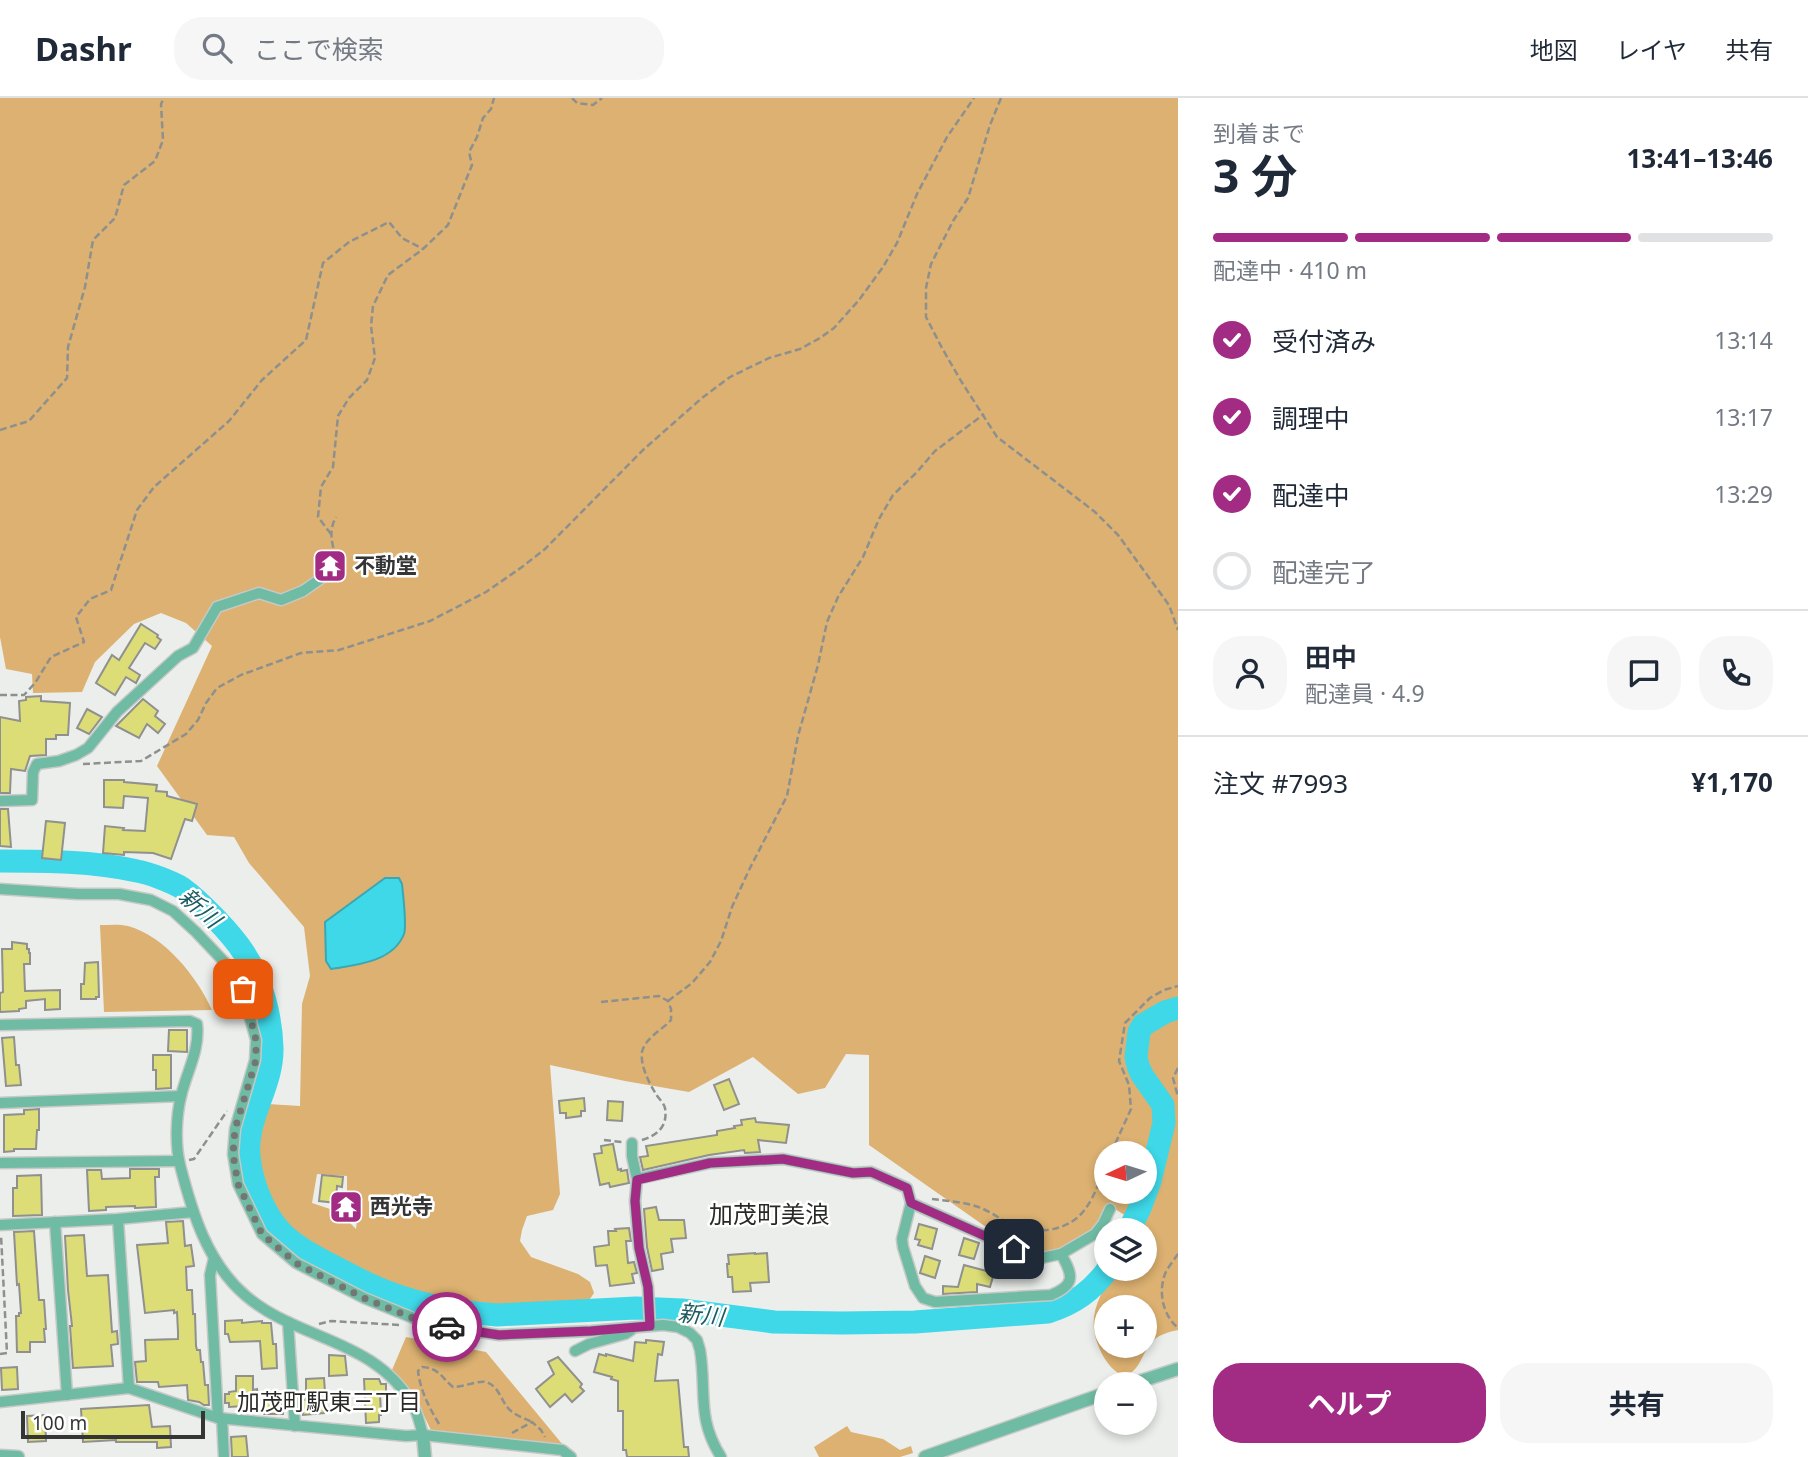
<!DOCTYPE html>
<html lang="ja">
<meta charset="utf-8">
<style>
body{margin:0;font-family:"Noto Sans","Noto Sans JP",sans-serif;background:#f6f6f7;color:#1f2937;height:100vh;display:flex;flex-direction:column;font-size:26px;white-space:nowrap}
*{box-sizing:border-box;margin:0}
p{font-size:23px;color:#747a83}
.icon{flex:none;width:38px;height:38px;fill:none;stroke:currentColor;stroke-width:2;stroke-linecap:round;stroke-linejoin:round}
.map{position:relative;flex:1;overflow:hidden}
.side{display:flex;flex-direction:column;background:#fff;width:630px}
.side>*{flex:none}
.needle{width:46px;rotate:266deg}
.fabs{position:absolute;left:1094px;top:1043px;display:grid;gap:14px}
.fabs a{display:grid;place-items:center;width:63px;height:63px;border-radius:50%;background:#fff;box-shadow:0 4px 10px #0003;font-size:35px}
.scale{position:absolute;left:21px;bottom:18px;width:184px;box-sizing:border-box;padding-left:7px;border:4px solid #343534;border-top:0;font-size:19px;line-height:24px;white-space:nowrap;color:#343534;-webkit-text-stroke:5px #fff;paint-order:stroke}
.pin{position:absolute;display:grid;place-items:center;width:60px;height:60px;color:#fff;margin:-30px;border-radius:14px;box-shadow:0 4px 10px #0006}
.courier{position:absolute;display:grid;place-items:center;width:70px;height:70px;margin:-35px;border:5px solid #a22b84;border-radius:50%;background:#fff;color:#222;box-shadow:0 2px 9px #0007}
.summary em{font-style:normal;font-weight:700}
.summary div{display:flex;flex-direction:column-reverse}
.summary{display:flex;align-items:center;justify-content:space-between;height:119px;padding:0 35px}
h1{font-size:46px;font-weight:700;line-height:52px}
.bar{display:grid;grid-template-columns:repeat(4,1fr);gap:10px 7px;align-content:center;height:84px;padding:0 35px}
.bar i{height:9px;border-radius:5px;background:#e0e1e3}
.bar .on{background:#a22b84}
.bar p{grid-column:span 4}
.line{display:flex;align-items:center;gap:18px;padding:0 35px;border-top:2px solid #e0e1e3}
.line div{flex:1}
.round{display:grid;place-items:center;flex:none;width:74px;height:74px;border-radius:28px;background:#f6f6f7}
ol{padding:0 35px;list-style:none}
li{display:flex;align-items:center;gap:21px;height:77px}
li p{margin-inline-start:auto}
li .icon{padding:7px;border-radius:50%;background:#a22b84;color:#fff;stroke-width:4}
li:last-child{color:#747a83}
li i{width:38px;height:38px;border:4px solid #e0e1e3;border-radius:50%}
.primary-button{display:flex;gap:14px;margin-top:auto;padding:14px 35px}
.primary-button a{flex:1;height:80px;border-radius:28px;background:#a22b84;color:#fff;font-size:28px;font-weight:700;line-height:80px;text-align:center}
.primary-button a+a{background:#f6f6f7;color:#1f2937}
header{display:flex;align-items:center;gap:42px;box-sizing:border-box;height:98px;padding:0 35px;background:#fff;border-bottom:2px solid #e0e1e3}
header strong{font-size:33px}
nav{display:flex;gap:38px;margin-inline-start:auto;font-size:24px}
.search{width:490px;height:63px;background:#f6f6f7;display:flex;align-items:center;gap:18px;box-sizing:border-box;padding:0 24px;border-radius:28px;color:#747a83;font-size:26px}
main{display:flex;flex:1;min-height:0}
.map>svg:first-child{display:block}
.green{fill:#dcb171;fill-rule:evenodd}
.water{fill:#3ed8e8;stroke:#3ba7b2;stroke-width:2}
.lines{fill:none;stroke-linecap:round;stroke-linejoin:round}
.river{stroke:#3ed8e8;stroke-width:23}
.building{fill:#dd7;stroke:#90908e;stroke-width:2}
.minor-casing{stroke:#c6c9c6;stroke-width:13}
.tertiary-casing{stroke:#c6c9c6;stroke-width:15}
.path{stroke:#8e908e;stroke-width:2.5;stroke-dasharray:7 3.5;stroke-linecap:butt}
.minor{stroke:#6fbba4;stroke-width:10}
.tertiary{stroke:#6fbba4;stroke-width:12}
.done{stroke:#747674;stroke-width:7;stroke-dasharray:0 12.6}
.route{stroke:#a22b84;stroke-width:9}
.labels{text-anchor:middle;stroke-width:5;stroke-linejoin:round;paint-order:stroke}
.poi-label{font-size:21px;font-weight:bold;fill:#343534;stroke:#fff;text-anchor:start}
.water-label{font-size:23px;font-style:italic;fill:#1e5b61;stroke:#fff}
.neighbourhood-label{font-size:23px;fill:#292a28;stroke:#fff}
.quarter-label{font-size:24px;fill:#292a28;stroke:#fff}
</style>
<header>
<strong>Dashr</strong>
<div class="search"><svg class="icon" aria-label="search" viewBox="0 0 24 24"><circle cx="10" cy="10" r="6"/><path d="M15 15l6 6"/></svg>ここで検索</div>
<nav><a>地図</a><a>レイヤ</a><a>共有</a></nav>
</header>
<main>
<div class="map">
<svg width="1178" height="1359" viewBox="0 0 1178 1359">
<rect width="100%" height="100%" fill="#ebeeeb"/>
<!-- green -->
<g class="green">
<path d="M0,0H1178V1232C1169,1234 1160,1236 1153,1243C1144,1251 1142,1266 1132,1274C1117,1285 1102,1258 1098,1247C1086,1217 1101,1197 1114,1171H1144V1132H1123L1126,1118L1109,1107L1096,1130L1064,1151L1033,1157L996,1136L869,1047V957L846,956L825,990L798,996L753,959L689,994L625,983L550,967L560,1096L553,1112L527,1118L522,1132L520,1143L531,1159L578,1176L590,1184L594,1195L583,1211L484,1213L444,1206L396,1192L334,1165L282,1130L265,1097L255,1045L267,1006L300,1008L302,906L310,878L304,829L249,765L234,739L207,737L157,668L212,548L186,525L161,515L134,526L95,564L82,594L33,595L32,576L6,571L0,539ZM1106,1055H1144V1094H1106ZM317,1076L347,1078V1096L360,1097L356,1131L339,1114L312,1105ZM1106,1209H1144V1248H1106Z"/>
<path d="M100,827C109,827 120,826 128,828C165,838 197,879 212,912L104,914Z"/>
<path d="M406,1239L486,1254L563,1347L432,1334C419,1308 415,1293 392,1272Z"/>
<path d="M847,1328L851,1334L883,1341L900,1352L911,1348L913,1355L900,1359H819L814,1349Z"/>
</g>
<!-- water -->
<path class="water" d="M385,780H399L402,786C403,797 407,827 404,836C393,864 356,867 331,871L326,863L325,824Z"/>
<g class="lines">
<!-- river -->
<g class="river">
<path d="M0,763C45,763 93,763 137,773C149,775 172,784 182,790C200,803 232,836 244,855C262,882 271,918 272,950C273,988 245,1021 249,1058C251,1084 264,1116 282,1135C296,1149 314,1158 331,1167C345,1174 359,1182 373,1188C411,1205 456,1214 497,1217L636,1210L682,1212L774,1224L842,1225L915,1224L1048,1214C1074,1206 1092,1193 1108,1171"/>
<path d="M1129,1132L1140,1110L1150,1083L1164,1025L1163,1007L1142,977L1138,968L1136,959L1139,934L1143,927L1165,914L1178,910"/>
</g>
</g>
<!-- building -->
<g class="building">
<path d="M141,526L158,537L157,539L161,542L155,551L145,545L129,570L140,577L136,585L126,579L115,597L96,585L112,557L119,562Z"/>
<path d="M41,598V603L70,605L68,637H56V641H46V657L30,658L25,673L11,671L10,695H0V619L20,623L19,603L26,602V599Z"/>
<path d="M143,601L158,613L155,618L165,626L158,635L147,626L139,640L116,628Z"/>
<path d="M87,611L102,619L89,636L77,630Z"/>
<path d="M104,682H124V684L157,687L156,693L167,694V698L197,706L192,723L185,721L171,761L153,755L124,754V757L103,755L105,728L124,730L123,732L145,733L148,700L124,698L123,710L104,709Z"/>
<path d="M0,711H8L11,749L0,748Z"/>
<path d="M46,723L65,725L61,762L42,760Z"/>
<path d="M12,844L27,846V851H29V855H30V866H24L25,893L60,892V911L45,912V901L26,903V910L19,911V913L0,914V895L3,894L2,851H12Z"/>
<path d="M98,864L99,899H96V901H81V886H84L85,865Z"/>
<path d="M169,932H187V954L168,953Z"/>
<path d="M14,939L16,967H19L21,987L6,988L2,940Z"/>
<path d="M153,957H171V990L156,991V972H153Z"/>
<path d="M729,981L739,1006L724,1012L714,987Z"/>
<path d="M584,1000L585,1013H581V1018L566,1020V1015H560L559,1003Z"/>
<path d="M608,1003L623,1004L622,1023L607,1022Z"/>
<path d="M39,1011V1032H37L36,1051H14V1053L4,1054V1017L24,1016V1012Z"/>
<path d="M755,1020L756,1024L789,1027L786,1045L758,1042L760,1054L745,1055L744,1052L709,1057L643,1072L640,1059L648,1058L646,1048L717,1037V1033L735,1030L734,1028L742,1027L741,1022Z"/>
<path d="M613,1046L618,1072L621,1071V1073L627,1072L629,1085L610,1089L609,1085L600,1087L594,1056L602,1055L601,1048Z"/>
<path d="M130,1071H159V1079H155L156,1109L135,1110V1108L106,1109V1112L89,1113L87,1072H101L102,1081L130,1080Z"/>
<path d="M41,1077L42,1117L13,1118V1090H17V1078Z"/>
<path d="M322,1077L343,1079L342,1089L337,1088L336,1105L319,1103Z"/>
<path d="M656,1109L659,1122H684L686,1140L671,1141L673,1154L661,1156L663,1171L652,1173L647,1149L644,1111Z"/>
<path d="M183,1123L185,1148L191,1147L194,1168L186,1169L187,1192H192L193,1216H195L196,1248L197,1252H200L201,1264H203L205,1287H208L209,1307H204L199,1304L188,1302L187,1287L159,1289L158,1284H137L135,1264L146,1263L145,1242L178,1241V1234L177,1214L174,1215V1212L145,1215L137,1147L168,1145L166,1124Z"/>
<path d="M919,1126L937,1131L932,1151L918,1147L920,1142L915,1141Z"/>
<path d="M629,1130L631,1143H626L628,1165L634,1164L637,1175L632,1176L634,1185L610,1188L607,1167L596,1168L594,1149L609,1147L608,1133H616L615,1131Z"/>
<path d="M34,1133L39,1202H44L46,1231H44L45,1244H30V1254H17L16,1218H19V1215H21L19,1186L17,1187L14,1134Z"/>
<path d="M84,1137L87,1178L108,1177L112,1234L117,1233L118,1246L111,1247L113,1268L73,1270L70,1228H72L68,1192L65,1138Z"/>
<path d="M964,1140L979,1145L974,1161L959,1157Z"/>
<path d="M755,1155V1156L767,1155L769,1184L750,1185L751,1193L733,1194L732,1179H728L727,1166H729L728,1157Z"/>
<path d="M995,1156L1015,1162L1010,1177L991,1171Z"/>
<path d="M925,1158L940,1163L935,1180L920,1175Z"/>
<path d="M964,1167L994,1175L990,1189L977,1186V1194L943,1196V1188L958,1189Z"/>
<path d="M242,1222V1225L262,1223V1225H271L273,1246H276L277,1270L262,1271L260,1243L230,1244L228,1236H225V1223Z"/>
<path d="M646,1242L664,1244L662,1257L658,1256L655,1283L678,1282L684,1349H688L689,1359H627L626,1352H623V1313H618V1283L611,1281L612,1279L594,1274L599,1256L606,1258V1256L633,1263L635,1244L646,1245Z"/>
<path d="M329,1257L345,1258L347,1277L329,1278Z"/>
<path d="M558,1259L582,1286L580,1289L584,1293L572,1304L565,1296L550,1309L536,1291L554,1276L548,1264Z"/>
<path d="M17,1269L18,1291L2,1292L1,1270Z"/>
<path d="M236,1278H253V1292L257,1291L259,1307L229,1309V1305H225V1296H229V1294L236,1293Z"/>
<path d="M324,1280L326,1308H323L324,1315L303,1317L302,1302H306V1281Z"/>
<path d="M364,1281H379L381,1286H386V1295H380L381,1317H379V1324L366,1325Z"/>
<path d="M282,1301L283,1316H264L263,1302Z"/>
<path d="M149,1307L152,1329L170,1328L171,1349L157,1350V1344H116V1342L83,1344L81,1311Z"/>
<path d="M45,1317L46,1343L28,1344L27,1318Z"/>
<path d="M246,1338L248,1359H232L231,1339Z"/>
</g>
<g class="lines">
<defs>
<g id="minor">
<path d="M0,703L32,702L33,674L37,666L59,663L76,657L88,650L117,614L178,558L193,550L217,509L259,495L281,502L303,493L336,470"/>
<path d="M0,791L78,796H119L151,802L173,813L196,834L232,872L242,891L256,942L255,962L235,1031L233,1056L238,1086L262,1136L296,1165L364,1200L428,1226L499,1237L591,1233L663,1227L678,1229L690,1235L697,1242L700,1252C707,1294 696,1319 721,1359"/>
<path d="M0,927L190,923L197,926C200,952 187,973 181,998C176,1019 175,1046 180,1067C192,1114 207,1165 246,1198C299,1243 374,1240 413,1307C418,1316 420,1327 423,1337"/>
<path d="M0,1005L181,998"/>
<path d="M632,1045V1058L637,1081L635,1103L639,1150L648,1189L650,1228"/>
<path d="M0,1065L179,1063"/>
<path d="M637,1081L710,1065L783,1061L853,1075L871,1074L907,1090L911,1105L1037,1161L1061,1156L1095,1136L1103,1126L1110,1111"/>
<path d="M911,1105L902,1141L903,1149L915,1188L923,1200L935,1204L1051,1197C1076,1187 1073,1177 1061,1156"/>
<path d="M118,1121L129,1290"/>
<path d="M55,1124L67,1297"/>
<path d="M0,1127L118,1121L193,1114"/>
<path d="M214,1160L210,1177L218,1320"/>
<path d="M288,1224L295,1328"/>
<path d="M575,1253L589,1246L625,1236L631,1232"/>
<path d="M0,1304L129,1290L218,1320L406,1338L423,1337L562,1352L571,1359"/>
<path d="M222,1320L224,1359"/>
</g>
<g id="tertiary">
<path d="M1132,1286L1178,1271"/>
<path d="M423,1337L425,1359"/>
<path d="M0,1358L18,1359"/>
<path d="M925,1359L1106,1295"/>
</g>
</defs>
<!-- minor casing -->
<use href="#minor" class="minor-casing"/>
<!-- tertiary casing -->
<use href="#tertiary" class="tertiary-casing"/>
<!-- path -->
<g class="path">
<path d="M572,0L577,5L593,7L602,0"/>
<path d="M1001,0L990,27L968,100L953,123L931,166L926,190V219L942,250L961,283L997,339L1095,414L1118,437L1169,507L1178,532"/>
<path d="M0,332L29,323L67,280L68,249L85,189L93,142L115,120L124,87L155,63L163,42L161,6L164,0"/>
<path d="M331,436L318,419L321,389L333,369L338,318L349,300L367,282L375,260L371,228L373,208L388,177L423,151L448,127L472,67L469,54L477,39L483,20L491,11L494,0"/>
<path d="M336,460C332,445 328,433 336,419"/>
<path d="M0,597H24L35,585L51,559L84,544L76,519L90,501L111,492L137,412L154,389L229,323L262,282L306,242L323,165L349,144L389,124L402,140L423,151"/>
<path d="M83,666L141,663L186,636L198,622L206,605L217,590L241,577L301,555L339,552L430,523L486,494L522,469L545,451L643,352L702,300L730,279L769,260L800,251L820,240L834,230L859,202L883,169L897,145L917,96L947,39L974,0"/>
<path d="M668,903L692,885L710,864L721,843L732,809L749,772L787,698L798,638L818,567L827,524L838,499L863,459L879,421L893,397L917,374L935,353L984,316"/>
<path d="M601,904L659,898L668,903L671,911V922C662,932 645,940 642,954C640,967 649,985 656,996C658,1000 664,1005 665,1010C668,1028 658,1037 642,1042"/>
<path d="M1178,970L1173,980L1178,999"/>
<path d="M604,1042L622,1044"/>
<path d="M1111,1055L1131,1011L1129,987L1119,963L1125,925L1150,900L1164,892L1178,888"/>
<path d="M189,1062L194,1061L227,1013"/>
<path d="M932,1101C948,1103 966,1104 981,1110C991,1114 1000,1121 1010,1126C1023,1131 1034,1133 1047,1132C1086,1127 1093,1099 1106,1067"/>
<path d="M1178,1156C1174,1162 1168,1169 1165,1176C1158,1195 1163,1217 1178,1230"/>
<path d="M319,1226L331,1223L400,1227"/>
<path d="M0,1256L7,1255L1,1137"/>
<path d="M439,1326C429,1309 420,1292 418,1273L422,1269C439,1270 441,1279 453,1289C464,1289 479,1282 486,1284C498,1287 501,1302 508,1310C514,1317 524,1320 532,1324"/>
<path d="M512,1335L532,1324L541,1332L545,1339"/>
</g>
<!-- minor -->
<use href="#minor" class="minor"/>
<!-- tertiary -->
<use href="#tertiary" class="tertiary"/>
</g>
<g class="lines">
<!-- done -->
<path class="done" d="M243,891L256,942V962L235,1031L233,1056L238,1086L262,1136L296,1165L364,1200L428,1226L447,1229"/>
<!-- route -->
<path class="route" d="M447,1229L499,1237L591,1233L650,1228L648,1189L639,1150L635,1103L637,1082L710,1065L783,1061L853,1075L871,1074L907,1090L911,1105L1014,1151"/>
</g>
<!-- icons -->
<defs>
<symbol id="temple-square" viewBox="-11 -11 22 22"><rect x="-9" y="-9" width="18" height="18" rx="4" fill="#a22b84" stroke="#fff"/><path d="M0-6L5-2H3V0L6.5 2.5H4V6H1.5V3h-3V6H-4V2.5H-6.5L-3 0V-2H-5Z" fill="#fff"/></symbol>
</defs>
<g fill-rule="evenodd">
<use href="#temple-square" x="311" y="449" width="38" height="38"/>
<use href="#temple-square" x="327" y="1090" width="38" height="38"/>
</g>
<g class="labels">
<!-- poi labels -->
<g class="poi-label">
<text x="354" y="475">不動堂</text>
<text x="370" y="1116">西光寺</text>
</g>
<!-- water labels -->
<g class="water-label">
<text transform="translate(200 810) rotate(42)" y="8">新川</text>
<text transform="translate(701 1217) rotate(6)" y="8">新川</text>
</g>
<!-- neighbourhood labels -->
<g class="neighbourhood-label">
<text x="329" y="1312">加茂町駅東三丁目</text>
</g>
<!-- quarter labels -->
<g class="quarter-label">
<text x="769" y="1125">加茂町美浪</text>
</g>
</g>
</svg>
<div class="fabs">
<a><svg class="needle" viewBox="-14 -14 28 28"><path d="M0-13l5 13h-10z" fill="#e53935"/><path d="M0 13l5-13h-10z" fill="#747a83"/></svg></a>
<a><svg class="icon" aria-label="layers" viewBox="0 0 24 24"><path d="M12 4l9 5-9 5-9-5zM3 14l9 5 9-5"/></svg></a>
<a>+</a>
<a>−</a>
</div>
<div class="scale">100 m</div>
<div class="pin" style="left:243px;top:891px;background:#ea580c"><svg class="icon" aria-label="bag" viewBox="0 0 24 24"><path d="M5 8h14l-1 12H6zM9 8a3 3 0 0 1 6 0"/></svg></div>
<div class="pin" style="left:1014px;top:1151px;background:#1f2937"><svg class="icon" aria-label="home" viewBox="0 0 24 24"><path d="M3 11l9-7 9 7M6 9v11h12V9"/></svg></div>
<div class="courier" style="left:447px;top:1229px"><svg class="icon" aria-label="car" viewBox="0 0 24 24"><path d="M5 17H2v-5l4-1 3-4h7l3 4 3 1v5h-3M9 17h6M6 11h13"/><circle cx="7" cy="17" r="2"/><circle cx="17" cy="17" r="2"/></svg></div>
</div>
<section class="side">
<div class="summary"><div><h1>3 分</h1><p>到着まで</p></div><em>13:41–13:46</em></div>
<div class="bar"><i class="on"></i><i class="on"></i><i class="on"></i><i></i><p>配達中 · 410 m</p></div>
<ol>
<li><svg class="icon" aria-label="check" viewBox="0 0 24 24"><path d="M5 12l5 5 9-10"/></svg>受付済み<p>13:14</p></li>
<li><svg class="icon" aria-label="check" viewBox="0 0 24 24"><path d="M5 12l5 5 9-10"/></svg>調理中<p>13:17</p></li>
<li><svg class="icon" aria-label="check" viewBox="0 0 24 24"><path d="M5 12l5 5 9-10"/></svg>配達中<p>13:29</p></li>
<li><i></i>配達完了</li>
</ol>
<div class="line" style="height:126px"><a class="round"><svg class="icon" aria-label="person" viewBox="0 0 24 24"><circle cx="12" cy="8" r="4"/><path d="M4 21q1-7 8-7t8 7"/></svg></a><div><b>田中</b><p>配達員 · 4.9</p></div><a class="round"><svg class="icon" aria-label="chat" viewBox="0 0 24 24"><path d="M4 5h16v11H9l-5 4z"/></svg></a><a class="round"><svg class="icon" aria-label="phone" viewBox="0 0 24 24"><path d="M5 4h4l2 5-3 2q2 4 5 5l2-3 5 2v4C11 20 4 13 5 4z"/></svg></a></div>
<div class="line" style="height:91px"><div>注文 #7993</div><b>¥1,170</b></div>
<div class="primary-button"><a>ヘルプ</a><a>共有</a></div>
</section>
</main>
